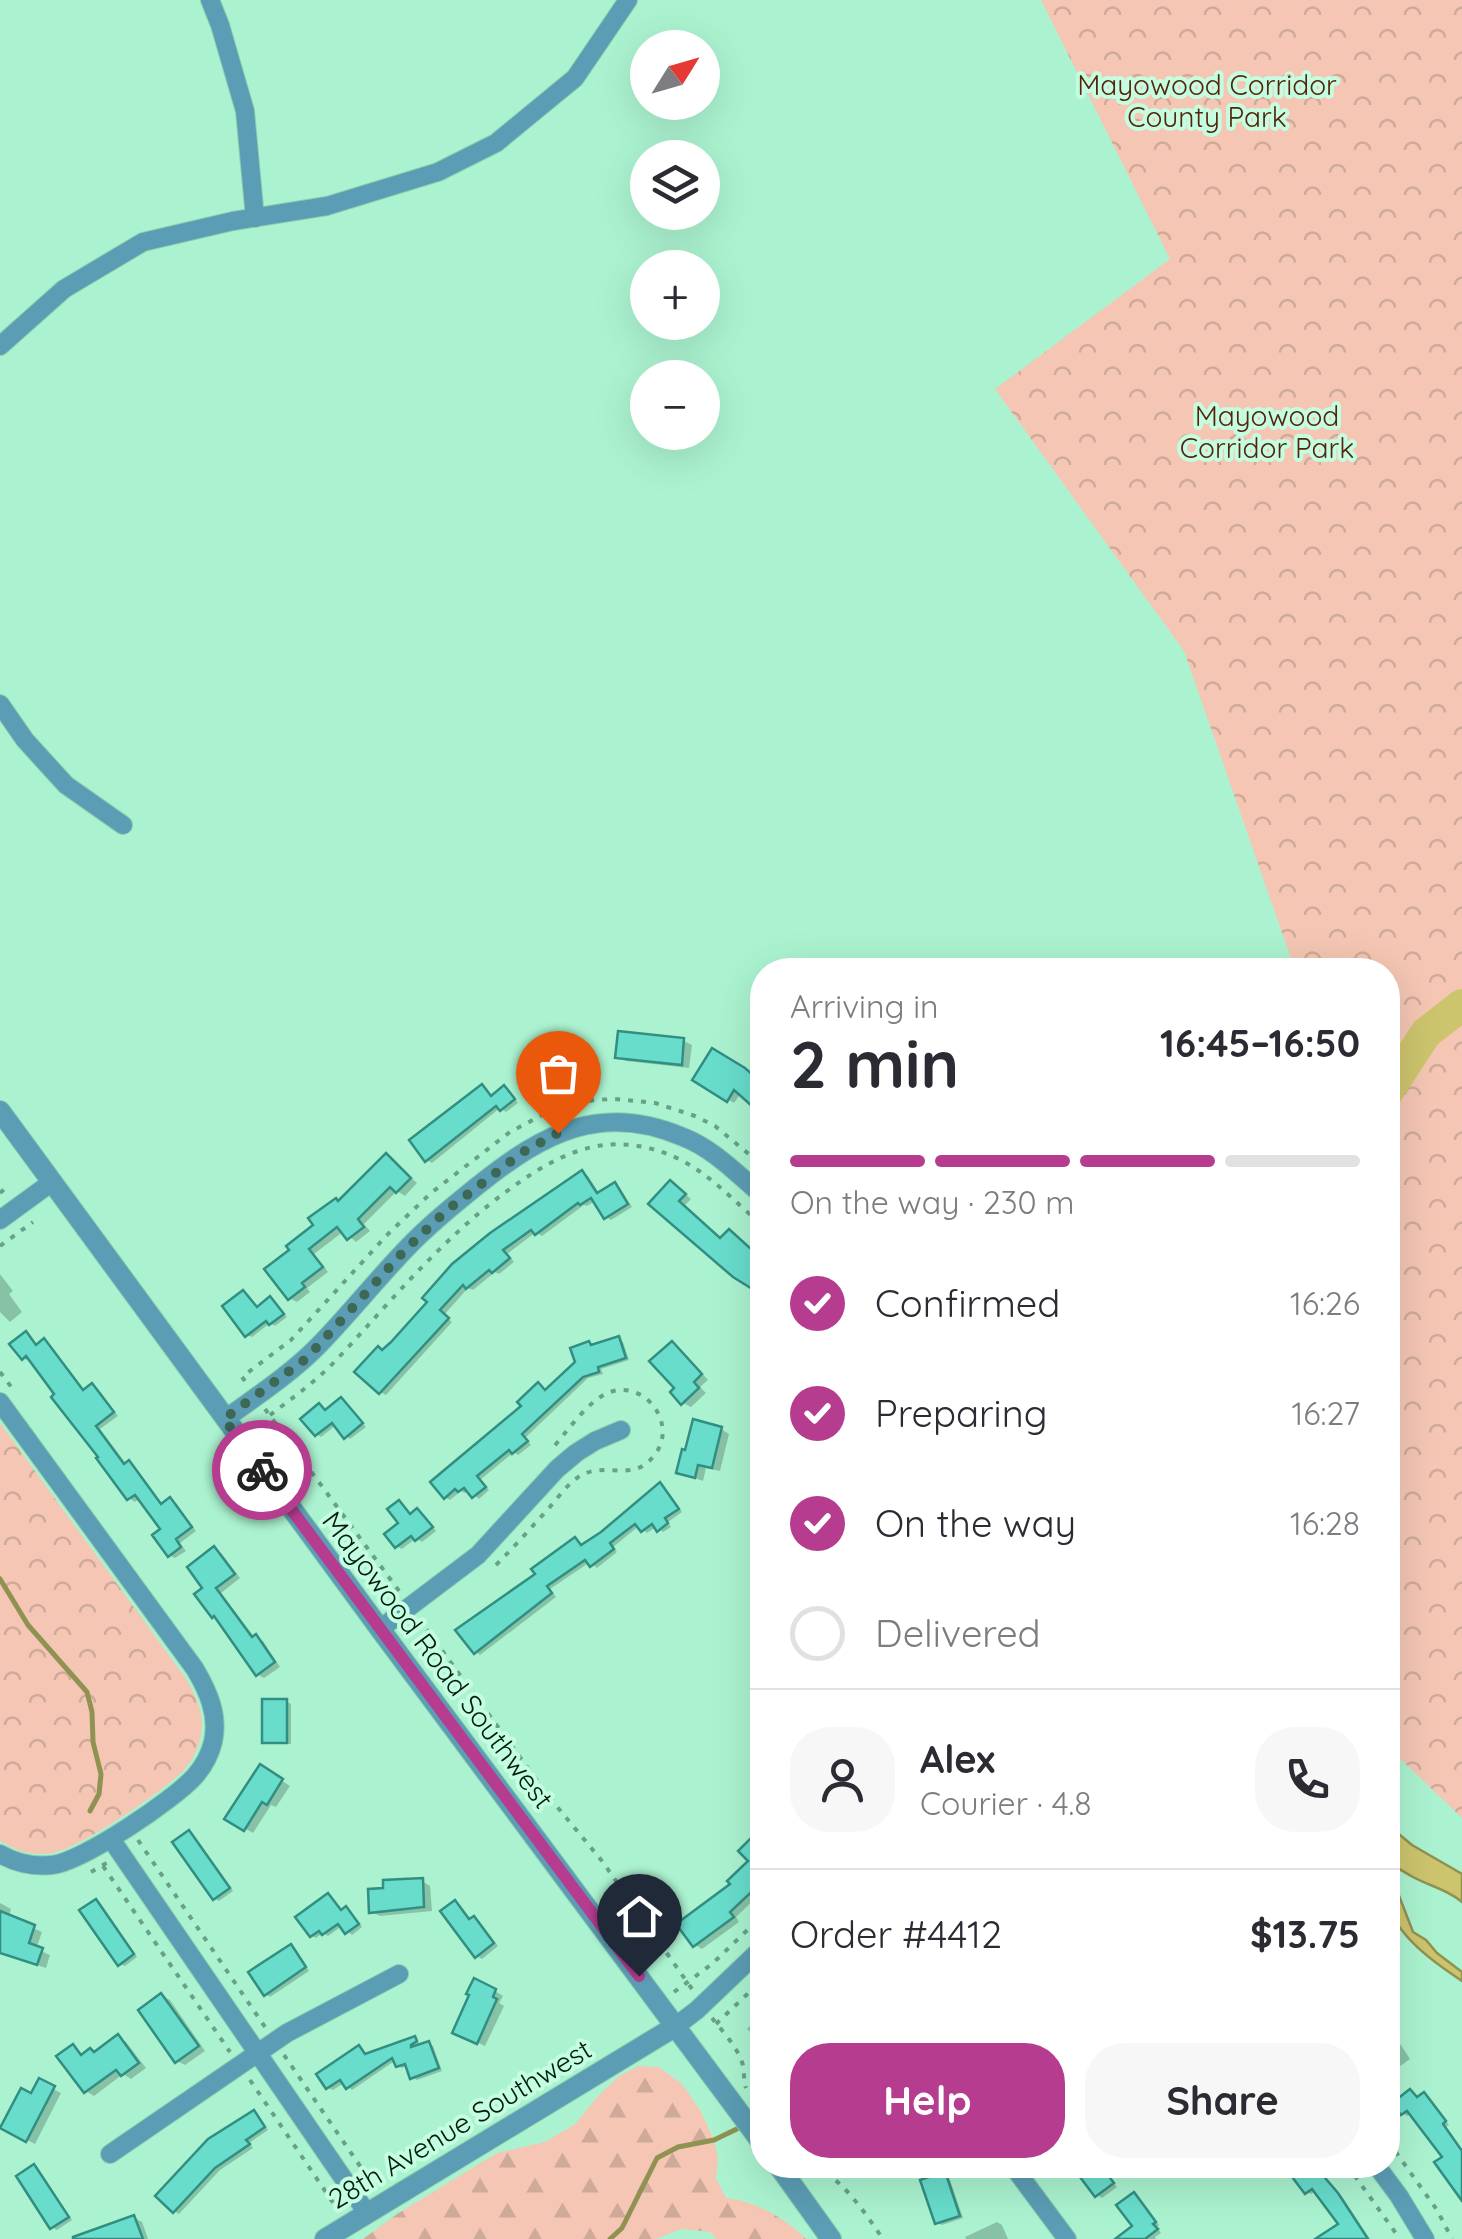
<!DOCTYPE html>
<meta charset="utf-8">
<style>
body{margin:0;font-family:Quicksand,sans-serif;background:#f7f7f7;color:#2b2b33;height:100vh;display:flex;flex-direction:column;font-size:38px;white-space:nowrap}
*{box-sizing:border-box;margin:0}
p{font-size:32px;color:#7c7c81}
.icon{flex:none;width:55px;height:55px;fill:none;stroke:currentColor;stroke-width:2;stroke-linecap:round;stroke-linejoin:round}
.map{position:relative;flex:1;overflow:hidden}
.details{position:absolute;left:750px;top:958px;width:650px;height:1220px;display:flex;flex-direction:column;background:#fff;border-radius:40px;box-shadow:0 10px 40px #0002}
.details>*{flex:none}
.needle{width:65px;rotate:53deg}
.fabs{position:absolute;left:630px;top:30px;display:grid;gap:20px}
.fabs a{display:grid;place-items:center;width:90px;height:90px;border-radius:50%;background:#fff;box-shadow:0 10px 40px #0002;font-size:50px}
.pin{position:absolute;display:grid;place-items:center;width:85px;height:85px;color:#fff;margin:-102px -42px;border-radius:50% 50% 50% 0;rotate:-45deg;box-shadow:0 0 10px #0007}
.pin .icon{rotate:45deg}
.courier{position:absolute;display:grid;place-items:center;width:100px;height:100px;margin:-50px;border:8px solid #b63c8f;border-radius:50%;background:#fff;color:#222;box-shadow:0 2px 12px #0007}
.summary em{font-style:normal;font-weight:800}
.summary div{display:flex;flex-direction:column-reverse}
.summary{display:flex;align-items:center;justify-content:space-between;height:170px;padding:0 40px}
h1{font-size:65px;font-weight:800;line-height:75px}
.bar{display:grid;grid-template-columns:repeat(4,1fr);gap:15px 10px;align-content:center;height:120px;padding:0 40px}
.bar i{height:12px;border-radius:8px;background:#e1e1e2}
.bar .selected{background:#b63c8f}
.bar p{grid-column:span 4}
.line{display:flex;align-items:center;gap:25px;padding:0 40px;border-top:2px solid #e1e1e2}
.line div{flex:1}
.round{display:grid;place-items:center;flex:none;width:105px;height:105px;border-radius:40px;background:#f7f7f7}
ol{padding:0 40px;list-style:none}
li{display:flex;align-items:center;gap:30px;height:110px}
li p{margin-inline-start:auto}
li .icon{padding:10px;border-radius:50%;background:#b63c8f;color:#fff;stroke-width:4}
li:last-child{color:#7c7c81}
li i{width:55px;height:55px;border:5px solid #e1e1e2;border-radius:50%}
.primary-button{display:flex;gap:20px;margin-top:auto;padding:20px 40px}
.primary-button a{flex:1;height:115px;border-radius:40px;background:#b63c8f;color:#fff;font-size:40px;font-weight:800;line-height:115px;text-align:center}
.primary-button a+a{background:#f7f7f7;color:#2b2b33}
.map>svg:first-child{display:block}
.forest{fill:url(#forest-firs)}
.park{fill:url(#park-crowns)}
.water{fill:#cdc46e;stroke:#909252;stroke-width:2.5}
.shadow{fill:#0003}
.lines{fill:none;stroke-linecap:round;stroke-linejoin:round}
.stream{stroke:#909252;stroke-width:5}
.river{stroke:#cdc46e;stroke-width:32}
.building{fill:#68ddcc;stroke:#338e82;stroke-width:2.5}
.minor-casing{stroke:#8cccae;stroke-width:20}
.tertiary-casing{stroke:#8cccae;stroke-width:22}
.path{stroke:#69a086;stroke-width:4;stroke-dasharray:5 8;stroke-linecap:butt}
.minor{stroke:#5b9db4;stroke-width:18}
.tertiary{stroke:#5b9db4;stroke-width:20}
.done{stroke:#3c6854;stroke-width:10;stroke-dasharray:0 18}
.route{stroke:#b63c8f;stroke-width:12}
.labels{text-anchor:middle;stroke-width:8;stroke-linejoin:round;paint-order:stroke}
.park-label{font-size:28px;fill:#56230b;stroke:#c4fde0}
.street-label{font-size:28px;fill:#001d11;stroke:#c4fde0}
</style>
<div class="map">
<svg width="1462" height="2239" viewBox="0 0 1462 2239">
<defs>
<pattern id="forest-firs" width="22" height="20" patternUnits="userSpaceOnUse" patternTransform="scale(2.5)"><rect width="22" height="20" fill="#f4c6b3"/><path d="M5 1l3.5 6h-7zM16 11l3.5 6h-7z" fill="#cfaa99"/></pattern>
<pattern id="park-crowns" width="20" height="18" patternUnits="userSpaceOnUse" patternTransform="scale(2.5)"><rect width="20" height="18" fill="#f4c6b3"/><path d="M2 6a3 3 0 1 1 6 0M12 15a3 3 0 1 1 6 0" fill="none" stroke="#cfaa99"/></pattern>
</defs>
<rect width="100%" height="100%" fill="#abf3d0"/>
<!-- forest -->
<path class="forest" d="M638,2066L659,2067L682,2084L700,2110L714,2140L718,2159L716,2178L726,2198C755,2201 785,2218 806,2239H716L710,2232L681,2229L656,2239H363L397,2214L497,2153L545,2142L575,2124L598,2096L618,2077Z"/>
<!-- park -->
<g class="park">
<path d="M1041,0H1462V1818L1388,1747V970H1295L1184,651L995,389L1170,259Z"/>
<path d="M0,1423L184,1676C195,1694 205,1713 201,1735C199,1747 193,1760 184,1770C165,1790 78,1850 52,1853C33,1856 16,1851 0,1841Z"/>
</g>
<!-- water -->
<path class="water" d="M1388,1825L1412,1845L1462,1874V1902C1447,1889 1429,1886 1413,1877C1407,1874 1402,1870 1397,1868L1391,1875L1413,1932L1426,1940L1437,1953L1462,1972V1981C1435,1963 1396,1936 1388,1903C1384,1886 1387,1844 1388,1825Z"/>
<!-- shadow -->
<g class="shadow">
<path d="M684,1041L692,1045L689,1068L626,1061L618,1056Z"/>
<path d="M583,1046L588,1048L593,1068L585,1070L586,1075L546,1084L541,1081Z"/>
<path d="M752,1075L762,1084V1112L741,1093L734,1103L695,1079Z"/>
<path d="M482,1087L492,1097L509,1091L518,1103L506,1112L500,1108L432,1163L427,1160Z"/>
<path d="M386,1156L417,1183L405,1196L397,1191L364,1224L370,1231L356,1242L344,1231L314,1254L328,1272L307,1288L310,1292L297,1302L289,1298L292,1251Z"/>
<path d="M582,1173L588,1176L600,1195L615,1185L620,1188L632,1207L611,1220L606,1217L595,1201L587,1206L584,1205L542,1236L536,1232L507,1254L514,1262L499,1274L495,1272L473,1290L468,1288L444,1315L452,1322L386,1395L380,1392L383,1353Z"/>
<path d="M677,1187L691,1199L684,1206L722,1240L736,1236L762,1260L757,1266L762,1269V1292L735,1275L652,1204Z"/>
<path d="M0,1274L13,1291L9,1294L22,1312L10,1322L0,1312Z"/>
<path d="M243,1293L258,1309L270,1299L287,1317L275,1326L270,1323L252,1337L247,1335Z"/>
<path d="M26,1334L38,1346L44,1341L50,1345L85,1391L93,1386L98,1389L118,1416L100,1429L127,1465L129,1463L135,1467L163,1505L170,1500L176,1503L196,1531L180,1543L186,1551L175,1558L169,1555L163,1530L140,1498L135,1502L129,1498L58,1395L31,1359L29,1361L23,1358Z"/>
<path d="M619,1339L623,1342L629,1360L601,1369L603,1374L588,1378L525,1438L531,1445L518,1455L514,1452L480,1480L489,1490L479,1499L469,1490L465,1493L461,1491L450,1500L445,1497L547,1392Z"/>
<path d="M672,1344L680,1349L708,1380L700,1387L706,1393L691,1407L683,1403L677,1388Z"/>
<path d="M341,1400L366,1427L350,1439L336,1425L321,1437L317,1434L320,1406L326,1412Z"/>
<path d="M721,1429L729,1434L720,1471L706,1468L703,1481L679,1472Z"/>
<path d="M660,1485L665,1488L682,1512L668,1522L671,1527L663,1532L656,1527L647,1533L639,1526L613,1547L617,1552L597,1568L590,1562L550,1589L556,1597L480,1655L476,1652L538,1575L575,1540L583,1547Z"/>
<path d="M399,1503L412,1515L418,1511L422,1514L436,1531L422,1542L416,1538L402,1549L397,1546Z"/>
<path d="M214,1549L221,1553L240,1578L221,1593L255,1638L263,1641L280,1667L264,1678L257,1674L206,1588Z"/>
<path d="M286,1701L291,1704V1744H269L264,1741Z"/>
<path d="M261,1767L290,1786L276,1807L271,1805L253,1833L228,1818Z"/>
<path d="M762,1832V1892L736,1917L739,1922L702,1949L695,1945L734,1884L752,1861L742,1851Z"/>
<path d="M190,1833L194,1836L233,1891L219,1901L214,1898Z"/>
<path d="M422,1881L430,1886L432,1911L380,1916L372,1912Z"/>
<path d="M328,1896L342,1912L346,1909L351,1912L362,1927L352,1935L342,1926L328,1936L323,1933L316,1938L312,1936Z"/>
<path d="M96,1902L101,1904L137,1957L125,1966L120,1964Z"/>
<path d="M0,1903L11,1909L9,1917L42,1932L36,1949L50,1955L46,1968L0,1953Z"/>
<path d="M455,1903L471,1921L474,1919L479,1921L498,1946L482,1959L477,1956Z"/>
<path d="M291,1947L296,1950L309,1971L270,1997L266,1994Z"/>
<path d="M495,1991L503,1996L499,2003L504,2006L485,2046L463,2036L472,1995Z"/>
<path d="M162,1996L170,2000L205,2051L185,2065L177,2061Z"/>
<path d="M759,2017L762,2019V2043L747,2029Z"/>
<path d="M1388,2034L1401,2045L1410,2059L1388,2075Z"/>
<path d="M118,2037L126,2042L146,2068L131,2079L123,2074L94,2096L86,2091L73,2047L84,2056L96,2054Z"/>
<path d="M415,2039L422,2046L429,2044L433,2046L442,2071L417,2080L412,2077L408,2066L402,2068L398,2066L396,2060L352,2090L344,2083L333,2090L328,2088L359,2048L368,2056Z"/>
<path d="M40,2082L61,2093L35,2144L3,2127L33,2097Z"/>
<path d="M1410,2092L1419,2099L1424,2095L1429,2097L1449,2125L1446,2127L1462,2150V2197L1445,2157L1412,2113L1407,2116L1403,2113Z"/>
<path d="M254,2113L258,2116L268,2130L249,2143L253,2148L220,2170L179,2214L174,2211Z"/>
<path d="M1074,2165H1100L1117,2187L1102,2198L1097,2195Z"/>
<path d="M1290,2165H1315L1343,2198L1370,2239H1334L1342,2224L1316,2191L1311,2194L1306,2192Z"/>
<path d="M34,2167L39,2170L72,2220L57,2230L52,2227Z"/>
<path d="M944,2174L949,2177L963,2218L942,2225L937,2223Z"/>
<path d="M1134,2195L1139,2198L1159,2225L1157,2227L1161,2233L1155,2237L1156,2239H1127L1136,2227Z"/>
<path d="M134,2218L142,2222L148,2239H101Z"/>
<path d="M997,2222L1002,2225L1008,2239H966L965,2237Z"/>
</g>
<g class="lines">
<!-- stream -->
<g class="stream">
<path d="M0,1579L28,1625L87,1692L92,1712L93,1742L101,1774L99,1794L90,1811"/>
<path d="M610,2239L622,2228L657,2158L678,2147L714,2140L743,2126"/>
</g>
<!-- river -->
<path class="river" d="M1388,1091L1426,1033L1462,1005"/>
</g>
<!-- building -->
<g class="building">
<path d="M618,1031L684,1038L682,1065L615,1058Z"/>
<path d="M584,1043L590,1066L581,1068L582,1073L538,1083L532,1055Z"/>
<path d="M712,1048L745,1068L762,1083V1115L734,1090L727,1102L692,1080Z"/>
<path d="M482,1084L491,1096L504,1085L515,1099L500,1111L496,1106L425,1162L409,1140Z"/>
<path d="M386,1153L411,1178L396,1193L390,1187L358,1219L364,1227L347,1240L337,1227L309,1249L323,1267L302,1283L305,1287L288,1300L264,1269L289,1250L286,1246L313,1225L308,1218L336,1198L338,1201Z"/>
<path d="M582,1170L597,1193L615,1182L628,1204L604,1219L591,1198L580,1205L578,1203L535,1235L531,1230L503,1250L510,1258L492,1273L489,1270L466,1289L463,1285L440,1310L449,1318L379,1394L354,1372L378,1346L382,1350L391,1342L427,1302L422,1298L452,1264L490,1233Z"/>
<path d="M670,1180L686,1194L679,1201L720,1238L729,1229L762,1259V1295L733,1277L648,1204Z"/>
<path d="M243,1290L257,1307L270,1296L284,1314L269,1325L266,1321L245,1337L222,1306Z"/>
<path d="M26,1331L36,1345L44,1338L83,1390L92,1383L114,1412L96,1426L124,1464L129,1460L161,1504L170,1497L192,1527L176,1539L181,1547L168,1557L152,1535L160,1529L135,1495L127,1500L96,1458L98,1457L51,1397L54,1394L26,1356L22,1360L9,1344Z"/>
<path d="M619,1336L626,1358L598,1367L599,1372L583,1377L522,1434L528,1441L512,1454L509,1450L477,1476L486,1487L472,1498L464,1488L458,1492L455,1489L444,1499L430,1482L521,1406L517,1402L538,1382L545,1390L575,1362L570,1348L589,1341L591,1345Z"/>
<path d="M672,1341L702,1374L694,1382L699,1388L681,1405L670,1392L674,1388L649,1361Z"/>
<path d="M341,1397L363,1423L344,1439L332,1423L315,1436L300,1419L319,1403L325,1410Z"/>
<path d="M693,1419L722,1427L712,1468L698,1465L695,1478L676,1473L682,1449L685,1450Z"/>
<path d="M660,1482L679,1509L665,1518L668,1523L657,1532L652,1524L641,1532L635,1524L610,1543L614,1549L590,1567L585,1560L547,1586L552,1593L474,1654L455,1630L535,1574L531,1569L575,1537L581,1545L601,1532Z"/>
<path d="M399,1500L410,1514L417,1508L433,1527L415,1541L411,1536L395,1548L384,1534L398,1523L387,1509Z"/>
<path d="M214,1546L235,1574L216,1588L252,1637L256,1634L275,1662L256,1676L214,1616L212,1618L194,1594L202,1588L187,1567Z"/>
<rect x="262" y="1699" width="25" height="44"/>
<path d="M260,1764L283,1779L267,1805L262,1802L244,1831L224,1819Z"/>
<path d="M189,1830L230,1888L213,1900L172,1842Z"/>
<path d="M753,1836L762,1846V1882L730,1912L734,1917L693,1947L676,1924L730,1884L727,1881L748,1861L738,1851Z"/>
<path d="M423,1878L424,1907L369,1913L368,1889L383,1888V1880Z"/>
<path d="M328,1893L341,1910L346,1906L359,1924L345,1934L338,1924L322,1935L319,1931L310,1937L295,1917Z"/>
<path d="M96,1899L134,1954L118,1966L79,1910Z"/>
<path d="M455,1900L469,1919L474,1916L494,1943L475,1958L440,1911Z"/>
<path d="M0,1911L35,1925L29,1943L43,1948L37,1965L0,1953Z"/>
<path d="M291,1944L306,1967L264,1996L248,1972Z"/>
<path d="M474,1978L496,1989L493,1997L497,1999L477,2044L452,2033L469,1995L466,1994Z"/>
<path d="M161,1993L199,2046L175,2063L138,2010Z"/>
<path d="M118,2034L139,2063L121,2076L116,2070L84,2093L56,2056L73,2044L81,2055L90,2048L94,2052Z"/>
<path d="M415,2036L417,2041L411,2045V2047L429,2041L439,2068L410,2079L405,2064L396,2067L392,2058L346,2089L340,2080L326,2089L316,2074L359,2045L365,2054Z"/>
<path d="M39,2078L55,2086L26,2142L0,2128L21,2088L31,2093Z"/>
<path d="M1410,2089L1417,2097L1424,2092L1446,2121L1443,2124L1462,2151V2201L1434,2162L1442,2157L1407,2111L1401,2115L1392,2103Z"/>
<path d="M254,2110L265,2127L246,2140L250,2144L215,2168L173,2213L155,2196L208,2139Z"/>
<path d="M34,2164L69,2217L50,2229L16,2176Z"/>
<path d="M1071,2165H1100L1114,2183L1095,2197Z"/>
<path d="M1283,2165H1314L1338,2193L1368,2239H1315L1338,2224L1312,2189L1305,2194Z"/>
<path d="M945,2171L960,2216L935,2224L920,2180Z"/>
<path d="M1134,2192L1156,2222L1153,2224L1158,2229L1145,2239H1115L1132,2226L1116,2205Z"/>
<path d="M134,2215L143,2239H73V2237Z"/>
</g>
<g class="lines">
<defs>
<g id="minor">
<path d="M210,0L220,25L245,111L255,218"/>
<path d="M0,346L64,289L143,242L233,221L327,206L438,172L496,143L575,78L628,0"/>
<path d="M0,704L25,740L66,785L123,825"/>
<path d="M0,1220L52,1182"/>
<path d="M0,1402L195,1669C208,1691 219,1715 213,1742C210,1754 203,1767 195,1776C175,1799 82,1862 52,1865C34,1867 16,1863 0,1854"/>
<path d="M225,1419C257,1396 292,1373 320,1344C350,1313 377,1279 407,1248C430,1224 455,1204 481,1183C544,1133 602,1102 683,1137C714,1149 738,1175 762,1195"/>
<path d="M380,1629L478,1555L557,1469L576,1453L595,1441L621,1430"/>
<path d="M111,1839L367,2213"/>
<path d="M676,2026L697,2010L762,1948"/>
<path d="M110,2154L287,2033L399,1974"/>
<path d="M1012,2165L1067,2239"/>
<path d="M1376,2165L1399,2196L1425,2239"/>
</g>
<g id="tertiary">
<path d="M0,1111L380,1629L762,2143"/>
<path d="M778,2165L831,2239"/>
<path d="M325,2239L676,2026"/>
</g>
</defs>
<!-- minor casing -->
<use href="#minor" class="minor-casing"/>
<!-- tertiary casing -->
<use href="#tertiary" class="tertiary-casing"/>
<!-- path -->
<g class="path">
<path d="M0,1193L8,1186"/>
<path d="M0,1246L33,1222"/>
<path d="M0,1372L12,1388"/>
<path d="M245,1381L242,1377L291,1340L388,1234L431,1193L510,1132L550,1111L594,1100L615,1099L655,1103L695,1116L715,1126L762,1165"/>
<path d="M265,1409L399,1591"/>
<path d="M270,1415C294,1397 319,1379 340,1356C390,1302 432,1251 490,1204C548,1159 603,1123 679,1159C710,1174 736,1203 762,1225"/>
<path d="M496,1565C514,1547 531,1528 548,1509C558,1498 567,1484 580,1476C607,1460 634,1485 656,1453C677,1423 645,1380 610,1392C589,1399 566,1433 551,1450"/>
<path d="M419,1619L549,1797L602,1861L692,1989"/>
<path d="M138,1840L265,2027"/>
<path d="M103,1866L230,2052"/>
<path d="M91,1872L108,1862"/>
<path d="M674,1992L712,1964L762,1916"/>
<path d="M712,2018C722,2031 736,2045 742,2062C745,2071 743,2079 746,2088"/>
<path d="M716,2024L762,1980"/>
<path d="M284,2055L371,2182L377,2186"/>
<path d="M250,2080L334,2204L339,2201"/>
<path d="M1388,2141L1437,2210L1452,2239"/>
<path d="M815,2165C846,2184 863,2210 883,2239"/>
<path d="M1347,2165L1400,2239"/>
</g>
<!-- minor -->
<use href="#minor" class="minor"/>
<!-- tertiary -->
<use href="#tertiary" class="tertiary"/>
</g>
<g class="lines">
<!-- done -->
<path class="done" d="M262,1470L224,1419L307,1358L405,1250L446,1211L523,1152L558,1133"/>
<!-- route -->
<path class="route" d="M262,1470L639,1976"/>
</g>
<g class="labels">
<!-- park labels -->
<g class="park-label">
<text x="1207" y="95">Mayowood Corridor<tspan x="1207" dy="32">County Park</tspan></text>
<text x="1267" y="426">Mayowood<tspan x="1267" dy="32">Corridor Park</tspan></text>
</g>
<!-- street labels -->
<g class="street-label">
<text transform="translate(438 1660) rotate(53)" y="10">Mayowood Road Southwest</text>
<text transform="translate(460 2124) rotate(-31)" y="10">28th Avenue Southwest</text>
</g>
</g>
</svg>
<div class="fabs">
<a><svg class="needle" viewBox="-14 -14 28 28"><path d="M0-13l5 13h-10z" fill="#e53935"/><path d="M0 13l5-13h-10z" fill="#7c7c81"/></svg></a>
<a><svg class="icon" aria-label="layers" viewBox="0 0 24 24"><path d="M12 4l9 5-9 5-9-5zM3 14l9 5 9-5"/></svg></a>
<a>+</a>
<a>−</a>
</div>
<div class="pin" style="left:558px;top:1133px;background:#ea580c"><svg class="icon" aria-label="bag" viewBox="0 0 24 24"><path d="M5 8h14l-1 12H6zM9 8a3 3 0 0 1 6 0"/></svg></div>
<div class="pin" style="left:639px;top:1976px;background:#1f2937"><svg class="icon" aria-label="home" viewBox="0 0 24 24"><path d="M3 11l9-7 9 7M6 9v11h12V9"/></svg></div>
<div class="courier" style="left:262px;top:1470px"><svg class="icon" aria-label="bike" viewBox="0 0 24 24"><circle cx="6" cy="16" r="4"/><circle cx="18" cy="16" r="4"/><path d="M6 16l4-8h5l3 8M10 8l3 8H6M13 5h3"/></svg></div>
<section class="details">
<div class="summary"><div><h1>2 min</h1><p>Arriving in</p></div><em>16:45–16:50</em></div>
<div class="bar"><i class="selected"></i><i class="selected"></i><i class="selected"></i><i></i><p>On the way · 230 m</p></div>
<ol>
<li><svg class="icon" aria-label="check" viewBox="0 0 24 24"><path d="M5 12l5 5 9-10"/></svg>Confirmed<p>16:26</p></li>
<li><svg class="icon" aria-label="check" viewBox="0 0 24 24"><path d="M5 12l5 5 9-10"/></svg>Preparing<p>16:27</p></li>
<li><svg class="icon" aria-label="check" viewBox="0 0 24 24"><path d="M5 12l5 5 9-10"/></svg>On the way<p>16:28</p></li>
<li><i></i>Delivered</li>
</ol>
<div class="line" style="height:180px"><a class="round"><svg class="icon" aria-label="person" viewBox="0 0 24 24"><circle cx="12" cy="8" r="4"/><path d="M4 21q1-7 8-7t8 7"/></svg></a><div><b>Alex</b><p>Courier · 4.8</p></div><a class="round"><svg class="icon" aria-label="phone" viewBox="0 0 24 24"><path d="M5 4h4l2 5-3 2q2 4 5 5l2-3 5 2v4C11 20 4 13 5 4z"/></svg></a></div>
<div class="line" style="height:130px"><div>Order #4412</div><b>$13.75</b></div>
<div class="primary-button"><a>Help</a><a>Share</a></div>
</section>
</div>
